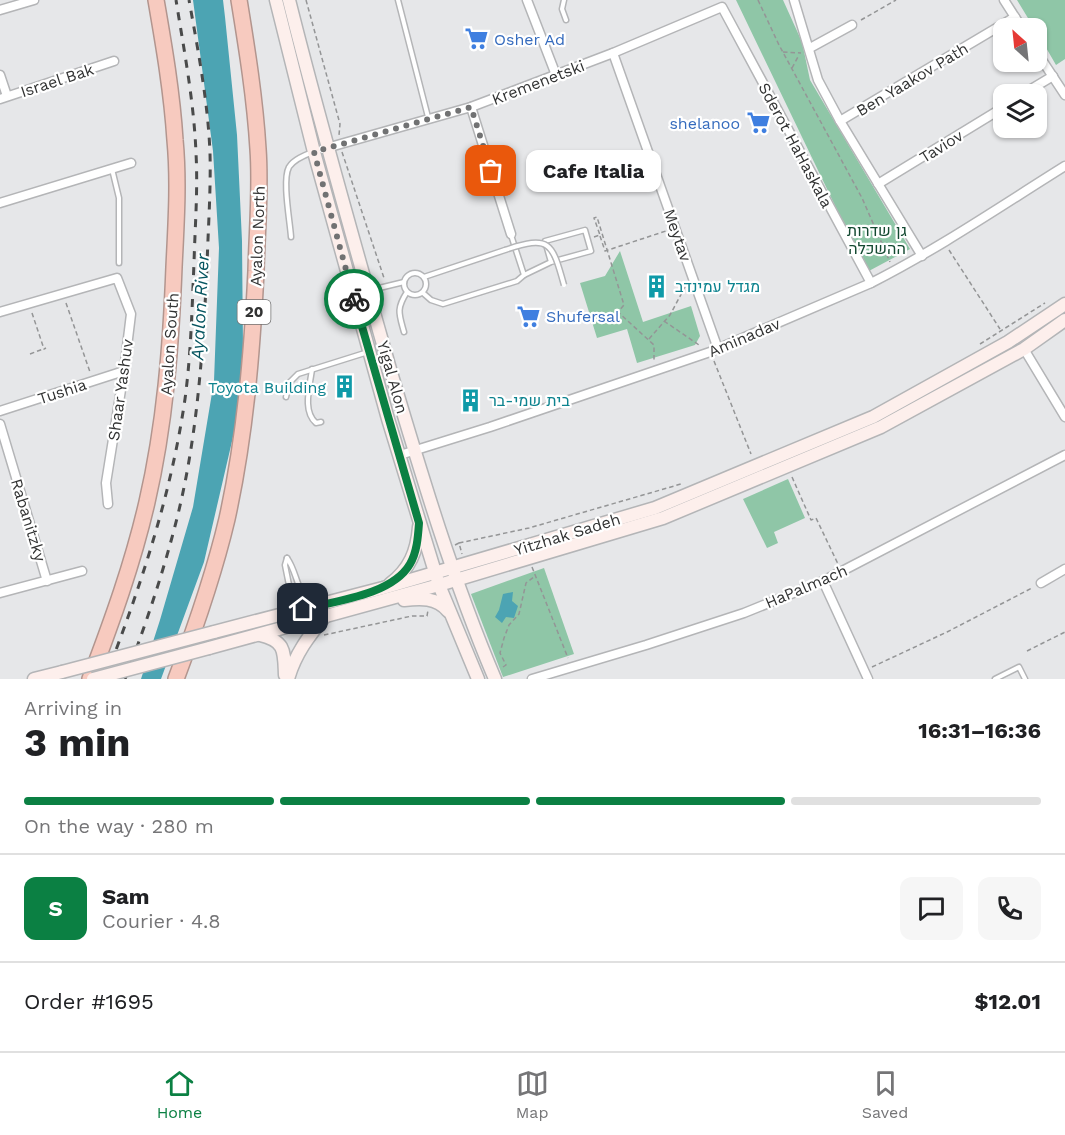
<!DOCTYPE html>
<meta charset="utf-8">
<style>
body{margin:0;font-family:"Work Sans",Heebo,sans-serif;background:#f6f6f6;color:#202124;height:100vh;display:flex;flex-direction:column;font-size:22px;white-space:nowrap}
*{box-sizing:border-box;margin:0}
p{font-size:20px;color:#757577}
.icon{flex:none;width:33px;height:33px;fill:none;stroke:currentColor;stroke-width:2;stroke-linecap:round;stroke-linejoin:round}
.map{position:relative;height:679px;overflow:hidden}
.sheet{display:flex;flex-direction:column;background:#fff;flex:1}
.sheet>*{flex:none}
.needle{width:39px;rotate:333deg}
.buttons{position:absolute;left:993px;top:18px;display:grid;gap:12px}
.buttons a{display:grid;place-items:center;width:54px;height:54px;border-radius:12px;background:#fff;box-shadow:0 2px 4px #0004;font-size:30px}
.pin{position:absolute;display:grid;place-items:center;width:51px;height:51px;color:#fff;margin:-26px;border-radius:12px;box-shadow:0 3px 9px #0006}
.courier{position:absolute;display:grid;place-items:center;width:60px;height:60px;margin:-30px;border:4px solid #0b8043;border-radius:50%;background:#fff;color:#222;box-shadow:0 2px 8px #0007}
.bubble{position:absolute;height:42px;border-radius:12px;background:#fff;box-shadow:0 2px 4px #0004;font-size:20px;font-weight:700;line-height:42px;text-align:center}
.head em{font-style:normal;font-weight:700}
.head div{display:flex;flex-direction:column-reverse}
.head{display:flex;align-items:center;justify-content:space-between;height:102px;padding:0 24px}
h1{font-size:39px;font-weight:700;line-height:45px}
.bar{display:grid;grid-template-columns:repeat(4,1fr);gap:9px 6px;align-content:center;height:72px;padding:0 24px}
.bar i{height:8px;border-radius:4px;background:#e0e0e0}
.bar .current{background:#0b8043}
.bar p{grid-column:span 4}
.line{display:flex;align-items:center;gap:15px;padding:0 24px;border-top:2px solid #e0e0e0}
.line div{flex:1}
.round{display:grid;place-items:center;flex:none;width:63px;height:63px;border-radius:12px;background:#f6f6f6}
.menu{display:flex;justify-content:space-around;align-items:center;height:84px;border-top:2px solid #e0e0e0;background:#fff;font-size:16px;color:#757577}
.menu a{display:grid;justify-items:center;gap:3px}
.menu .current{color:#0b8043}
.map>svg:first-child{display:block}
.green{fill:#8fc6a7}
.water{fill:#4ca4b3}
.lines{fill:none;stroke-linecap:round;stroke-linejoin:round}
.lane-casing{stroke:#b4b5b7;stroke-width:7}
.street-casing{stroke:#b4b5b7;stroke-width:11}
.secondary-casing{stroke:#b4b5b7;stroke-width:15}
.highway-casing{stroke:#b2958e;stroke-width:18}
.path{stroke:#949596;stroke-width:1.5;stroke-dasharray:4.5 3;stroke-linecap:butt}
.lane{stroke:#fff;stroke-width:4}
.street{stroke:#fff;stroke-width:8}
.secondary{stroke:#fdefec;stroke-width:12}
.highway{stroke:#f7cabf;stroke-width:15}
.rail{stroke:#494a4a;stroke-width:3;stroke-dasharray:8 8;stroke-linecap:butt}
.lane-bridge-casing{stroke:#b4b5b7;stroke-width:7;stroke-linecap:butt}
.secondary-bridge-casing{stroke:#b4b5b7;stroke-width:15;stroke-linecap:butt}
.lane-bridge{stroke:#fff;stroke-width:4}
.secondary-bridge{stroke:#fdefec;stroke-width:12}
.done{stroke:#717273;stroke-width:6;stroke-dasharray:0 10.8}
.route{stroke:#0b8043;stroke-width:8}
.labels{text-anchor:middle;stroke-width:4.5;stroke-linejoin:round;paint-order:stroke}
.shield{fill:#fff;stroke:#707070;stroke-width:1.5}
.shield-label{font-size:15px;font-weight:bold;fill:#323333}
.shop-label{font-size:16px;fill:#366cbe;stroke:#fff;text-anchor:start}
.street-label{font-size:16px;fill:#323333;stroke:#fff}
.park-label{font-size:16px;fill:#134931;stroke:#fff}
.culture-label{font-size:16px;fill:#0d838f;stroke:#fff;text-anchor:start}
.water-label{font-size:18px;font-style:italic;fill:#075661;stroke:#fff}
</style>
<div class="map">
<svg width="1065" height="679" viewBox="0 0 1065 679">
<rect width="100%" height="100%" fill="#e6e7e9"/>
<!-- green -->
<g class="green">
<path d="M736,0H783L802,42L810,80L910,249L867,272Z"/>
<path d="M1017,0H1065V59L1056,65L1037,32L1036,28H1034Z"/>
<path d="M620,251L643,322L691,306L700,336L695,345L637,363L627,329L597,338L580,283L605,276Z"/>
<path d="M788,479L805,518L774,532L778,543L767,548L743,499Z"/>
<path d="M544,568L574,654L503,677L471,594Z"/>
</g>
<!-- water -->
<g class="water">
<path d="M193,0H223L225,17L237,135L242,241L243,348L236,424L204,562L161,679H141L160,620L193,507L214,381L219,248L213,151Z"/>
<path d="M513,592L512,601L518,606L514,618L506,617L502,623L495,617L499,610L503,594Z"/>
</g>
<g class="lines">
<defs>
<g id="lane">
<path d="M398,0L428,117"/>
<path d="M564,0L562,9L566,20"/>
<path d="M112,169L119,198V263"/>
<path d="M291,237C290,221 282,180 289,167C294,159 305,155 313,152"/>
<circle cx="415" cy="284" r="11"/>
<path d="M524,275L551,262L591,251L585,230L545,241L551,262"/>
<path d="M424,277L505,250"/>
<path d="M371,290L404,282"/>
<path d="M423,293L431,300L443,304L517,281L524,275L511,235"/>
<path d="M404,332C399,314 396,309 407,292"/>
<path d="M312,369C310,386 302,411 316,423L321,422"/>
<path d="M286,397L289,383L298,374L368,352"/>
<path d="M287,558C298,573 296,595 314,603"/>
<path d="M281,610L291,595L285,565L287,558"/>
<path d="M995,679L1019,667L1025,679"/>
</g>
<g id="street">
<path d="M527,0L556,75"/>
<path d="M794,0L818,80L840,121L922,256"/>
<path d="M1004,0L1022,28"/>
<path d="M0,10L34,0"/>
<path d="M810,48L852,25"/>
<path d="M1036,51L1065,95"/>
<path d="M613,53L718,349"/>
<path d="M0,75L7,96"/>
<path d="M1023,94L1053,76"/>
<path d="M0,99L114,61"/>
<path d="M471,107L511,234"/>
<path d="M840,121L1015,17"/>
<path d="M323,149L471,107L613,53L722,7L871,283"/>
<path d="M878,184L1004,107"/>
<path d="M0,203L131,163"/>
<path d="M0,312L117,278L131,314L124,371L106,483L108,504"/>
<path d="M1024,349L1065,417"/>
<path d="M0,411L124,371"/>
<path d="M0,424L47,581"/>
<path d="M400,455L490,427L710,352L871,283C938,249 1001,206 1065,166"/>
<path d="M823,581L868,679"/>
<path d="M1041,583L1065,569"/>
<path d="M0,593L82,571"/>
<path d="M532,679L646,645L744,613L823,581L1065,455"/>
</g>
<g id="secondary">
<path d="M276,0L314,152L388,419L439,585L478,679"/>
<path d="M289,0C320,124 355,246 390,369C421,473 452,578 495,679"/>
<path d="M390,584C410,569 417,551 419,527"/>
<path d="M404,600C420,598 437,597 448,611"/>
<path d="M214,632L383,588L655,508L873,417L1008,342L1065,304"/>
<path d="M260,635C286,641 284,652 285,675"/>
<path d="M209,648L439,585L663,518L881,427L1024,349L1065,320"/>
<path d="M34,679L62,672"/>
<path d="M288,679C295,654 309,636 325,616"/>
</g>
<g id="highway">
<path d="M90,679C112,621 133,563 147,502C165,424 171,346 174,267C176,225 179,182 175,140C172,93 164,46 156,0"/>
<path d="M176,679C196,626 214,574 227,519C245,437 252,355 256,271C257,230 261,189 258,149C255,99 247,49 239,0"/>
</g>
</defs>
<!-- lane casing -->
<use href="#lane" class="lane-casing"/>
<!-- street casing -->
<use href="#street" class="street-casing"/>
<!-- secondary casing -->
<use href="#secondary" class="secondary-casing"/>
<!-- highway casing -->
<use href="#highway" class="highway-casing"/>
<!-- path -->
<g class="path">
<path d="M306,0L340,124L339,135"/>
<path d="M758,0L779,45L862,198L890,262"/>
<path d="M861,20L896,0"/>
<path d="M783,52L801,53"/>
<path d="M792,68L799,55"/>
<path d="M342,152L384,278"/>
<path d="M600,236L605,251L666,231"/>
<path d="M594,237L600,235L594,218L597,217L624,305L618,312L654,345V361"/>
<path d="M949,250L1000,329"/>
<path d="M66,303L90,372"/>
<path d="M32,313L44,349L46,348"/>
<path d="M664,321L699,345"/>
<path d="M649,339L670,315L685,287"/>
<path d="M980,344L1045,303"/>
<path d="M30,354L43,349"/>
<path d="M714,361L751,454"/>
<path d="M792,477L811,520L816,518L838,564"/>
<path d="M459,543L529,528L681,484"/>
<path d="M455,545L459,543L462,554"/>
<path d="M532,567L568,658"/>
<path d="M324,635L412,616H427L428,610"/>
<path d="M1027,651L1065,632"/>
<path d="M503,667L506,665L500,653L504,638L509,625L519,614L526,583L535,576"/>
<path d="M872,667L947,632L1032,588"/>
</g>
<!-- lane -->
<use href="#lane" class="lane"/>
<!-- street -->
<use href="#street" class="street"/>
<!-- secondary -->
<use href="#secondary" class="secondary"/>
<!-- highway -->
<use href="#highway" class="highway"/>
<!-- rail -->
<g class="rail">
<path d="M105,679C140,588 171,496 185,399C191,354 192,308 194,263C195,226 198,190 196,153C194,102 184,50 176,0"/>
<path d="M125,679C146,624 165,568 179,510C198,430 203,348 207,267C208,229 211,191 210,153C208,102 198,50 189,0"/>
</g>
<defs>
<path id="lane-bridge" d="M505,250C550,235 552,242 564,285"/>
<g id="secondary-bridge">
<path d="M62,672L214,632"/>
<path d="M93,679L209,648"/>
</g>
</defs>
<!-- lane-bridge casing -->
<use href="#lane-bridge" class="lane-bridge-casing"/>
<!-- secondary-bridge casing -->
<use href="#secondary-bridge" class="secondary-bridge-casing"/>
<!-- lane-bridge -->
<use href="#lane-bridge" class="lane-bridge"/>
<!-- secondary-bridge -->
<use href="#secondary-bridge" class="secondary-bridge"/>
</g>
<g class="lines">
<!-- done -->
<path class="done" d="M354,299L314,152L471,107L491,171"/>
<!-- route -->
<path class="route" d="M303,609C336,601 392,595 410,564C417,552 418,537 419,523L354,299"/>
</g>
<!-- icons -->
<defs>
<symbol id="supermarket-bare" viewBox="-9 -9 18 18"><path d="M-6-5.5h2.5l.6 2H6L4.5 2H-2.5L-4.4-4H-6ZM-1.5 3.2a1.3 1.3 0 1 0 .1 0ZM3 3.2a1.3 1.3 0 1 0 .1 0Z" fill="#3f7fe0" stroke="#fff" stroke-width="2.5" paint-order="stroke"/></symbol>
<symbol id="building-bare" viewBox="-9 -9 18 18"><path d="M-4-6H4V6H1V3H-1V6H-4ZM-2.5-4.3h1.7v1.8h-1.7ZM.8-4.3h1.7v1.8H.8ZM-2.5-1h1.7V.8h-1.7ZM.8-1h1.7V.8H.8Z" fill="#0f9aa8" stroke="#fff" stroke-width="2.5" paint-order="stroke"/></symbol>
</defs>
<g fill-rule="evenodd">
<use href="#supermarket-bare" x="460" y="22" width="33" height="33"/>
<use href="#supermarket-bare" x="742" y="106" width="33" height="33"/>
<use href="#building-bare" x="640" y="270" width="33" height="33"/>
<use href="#supermarket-bare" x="512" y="300" width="33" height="33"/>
<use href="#building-bare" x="328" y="370" width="33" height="33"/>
<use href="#building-bare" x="454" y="384" width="33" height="33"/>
</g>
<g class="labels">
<!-- shield labels -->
<rect class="shield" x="237.5" y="300" width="33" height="24" rx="4.5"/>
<g class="shield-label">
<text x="254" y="317">20</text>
</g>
<!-- shop labels -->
<g class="shop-label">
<text x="494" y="45">Osher Ad</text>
<text x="740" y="129" text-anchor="end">shelanoo</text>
<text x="546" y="322">Shufersal</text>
</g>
<!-- street labels -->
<g class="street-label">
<text transform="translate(912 79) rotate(-31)" y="6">Ben Yaakov Path</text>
<text transform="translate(57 80) rotate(-18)" y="6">Israel Bak</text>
<text transform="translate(538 82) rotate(-21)" y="6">Kremenetski</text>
<text transform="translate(796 145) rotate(62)" y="6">Sderot HaHaskala</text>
<text transform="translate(941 146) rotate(-32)" y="6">Taviov</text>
<text transform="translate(678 235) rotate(71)" y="6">Meytav</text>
<text transform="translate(257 236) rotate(-88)" y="6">Ayalon North</text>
<text transform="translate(744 337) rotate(-23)" y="6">Aminadav</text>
<text transform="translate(169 344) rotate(-86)" y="6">Ayalon South</text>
<text transform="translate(393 377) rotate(74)" y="6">Yigal Alon</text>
<text transform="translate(120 390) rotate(-82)" y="6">Shaar Yashuv</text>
<text transform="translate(62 391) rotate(-18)" y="6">Tushia</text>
<text transform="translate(29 520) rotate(73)" y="6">Rabanitzky</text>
<text transform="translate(567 534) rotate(-17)" y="6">Yitzhak Sadeh</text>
<text transform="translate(806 586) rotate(-23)" y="6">HaPalmach</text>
</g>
<!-- park labels -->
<g class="park-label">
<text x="877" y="236">גן שדרות<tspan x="877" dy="18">ההשכלה</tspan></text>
</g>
<!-- culture labels -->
<g class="culture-label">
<text x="675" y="292">מגדל עמינדב</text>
<text x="326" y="393" text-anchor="end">Toyota Building</text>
<text x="489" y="406">בית שמי-בר</text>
</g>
<!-- water labels -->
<g class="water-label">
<text transform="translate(200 307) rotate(-87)" y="6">Ayalon River</text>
</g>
</g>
</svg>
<div class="buttons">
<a><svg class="needle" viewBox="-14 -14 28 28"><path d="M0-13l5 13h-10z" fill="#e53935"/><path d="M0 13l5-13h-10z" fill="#757577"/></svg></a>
<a><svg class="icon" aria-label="layers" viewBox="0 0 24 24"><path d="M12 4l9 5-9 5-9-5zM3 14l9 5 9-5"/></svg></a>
</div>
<div class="pin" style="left:491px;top:171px;background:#ea580c"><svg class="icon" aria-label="bag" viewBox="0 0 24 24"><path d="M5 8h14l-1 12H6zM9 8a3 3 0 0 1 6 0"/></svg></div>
<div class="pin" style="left:303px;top:609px;background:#1f2937"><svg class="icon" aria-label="home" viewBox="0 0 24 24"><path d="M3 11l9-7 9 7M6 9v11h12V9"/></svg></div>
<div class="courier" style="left:354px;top:299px"><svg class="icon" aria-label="bike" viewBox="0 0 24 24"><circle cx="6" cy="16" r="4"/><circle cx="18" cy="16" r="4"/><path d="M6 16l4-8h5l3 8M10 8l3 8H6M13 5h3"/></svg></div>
<div class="bubble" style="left:526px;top:150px;width:135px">Cafe Italia</div>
</div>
<section class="sheet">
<div class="head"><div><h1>3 min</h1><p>Arriving in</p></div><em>16:31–16:36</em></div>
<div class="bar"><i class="current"></i><i class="current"></i><i class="current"></i><i></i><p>On the way · 280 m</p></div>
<div class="line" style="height:108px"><b class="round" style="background:#0b8043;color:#fff">S</b><div><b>Sam</b><p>Courier · 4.8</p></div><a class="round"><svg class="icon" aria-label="chat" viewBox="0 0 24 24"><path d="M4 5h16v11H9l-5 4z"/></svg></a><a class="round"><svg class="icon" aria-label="phone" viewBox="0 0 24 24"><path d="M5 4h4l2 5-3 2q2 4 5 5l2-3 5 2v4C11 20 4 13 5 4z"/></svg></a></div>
<div class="line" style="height:78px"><div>Order #1695</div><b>$12.01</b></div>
</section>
<nav class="menu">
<a class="current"><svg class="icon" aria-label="home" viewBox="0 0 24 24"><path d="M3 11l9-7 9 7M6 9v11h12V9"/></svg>Home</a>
<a><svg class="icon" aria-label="map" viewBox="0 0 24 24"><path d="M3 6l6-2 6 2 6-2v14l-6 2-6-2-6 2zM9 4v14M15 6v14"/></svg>Map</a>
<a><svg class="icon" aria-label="saved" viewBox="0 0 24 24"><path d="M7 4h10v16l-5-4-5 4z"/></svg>Saved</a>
</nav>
